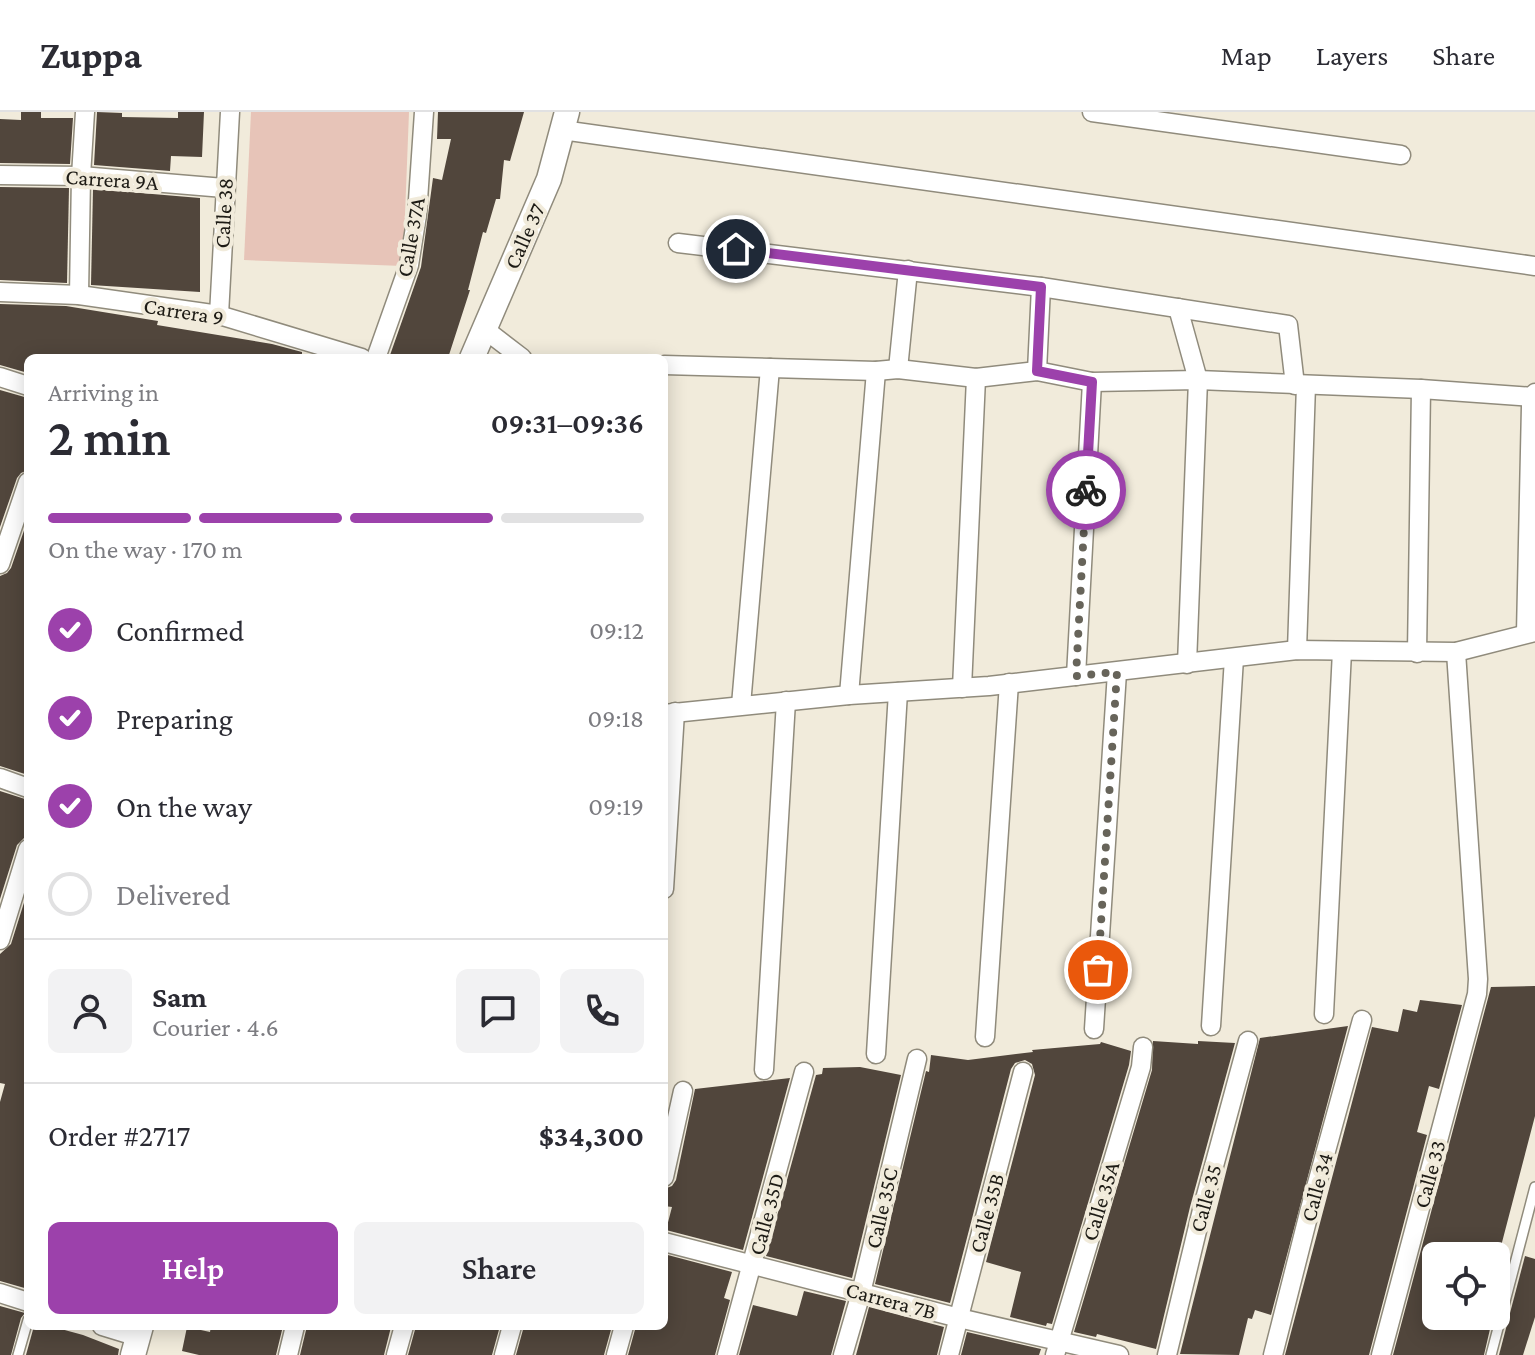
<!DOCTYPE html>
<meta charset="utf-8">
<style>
body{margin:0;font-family:"Crimson Pro",serif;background:#f2f2f3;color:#2b2b33;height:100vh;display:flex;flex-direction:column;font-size:30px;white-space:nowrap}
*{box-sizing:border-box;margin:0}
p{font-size:26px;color:#7c7c81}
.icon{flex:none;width:44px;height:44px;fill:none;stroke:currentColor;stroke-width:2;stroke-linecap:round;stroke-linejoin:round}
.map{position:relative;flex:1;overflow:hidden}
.side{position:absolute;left:24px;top:242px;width:644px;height:976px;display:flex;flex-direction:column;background:#fff;border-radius:12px;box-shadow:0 4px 20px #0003}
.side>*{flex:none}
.buttons{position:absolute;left:1422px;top:1130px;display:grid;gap:16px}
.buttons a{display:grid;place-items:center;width:88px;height:88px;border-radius:12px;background:#fff;box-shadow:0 4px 20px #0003;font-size:40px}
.pin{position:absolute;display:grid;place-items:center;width:68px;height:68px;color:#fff;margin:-34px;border:4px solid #fff;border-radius:50%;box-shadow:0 2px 8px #0007}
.courier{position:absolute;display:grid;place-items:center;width:80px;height:80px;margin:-40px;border:6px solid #9c41ab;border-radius:50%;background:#fff;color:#222;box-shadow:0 2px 10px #0007}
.overview em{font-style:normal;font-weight:600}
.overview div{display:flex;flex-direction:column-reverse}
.overview{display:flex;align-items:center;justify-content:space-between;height:136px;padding:0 24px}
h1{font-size:52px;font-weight:600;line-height:60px}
.bar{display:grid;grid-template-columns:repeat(4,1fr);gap:12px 8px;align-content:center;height:96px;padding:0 24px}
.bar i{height:10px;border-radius:6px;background:#e1e1e2}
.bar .active{background:#9c41ab}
.bar p{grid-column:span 4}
.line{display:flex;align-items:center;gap:20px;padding:0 24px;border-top:2px solid #e1e1e2}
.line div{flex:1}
.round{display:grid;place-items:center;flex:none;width:84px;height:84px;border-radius:12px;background:#f2f2f3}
ol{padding:0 24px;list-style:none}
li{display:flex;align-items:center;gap:24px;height:88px}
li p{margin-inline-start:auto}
li .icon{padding:8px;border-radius:50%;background:#9c41ab;color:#fff;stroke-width:4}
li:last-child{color:#7c7c81}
li i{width:44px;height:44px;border:4px solid #e1e1e2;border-radius:50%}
.action{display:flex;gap:16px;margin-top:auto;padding:16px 24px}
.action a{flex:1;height:92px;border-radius:12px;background:#9c41ab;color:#fff;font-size:32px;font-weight:600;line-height:92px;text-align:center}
.action a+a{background:#f2f2f3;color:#2b2b33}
header{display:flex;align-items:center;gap:48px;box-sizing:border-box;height:112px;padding:0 40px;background:#fff;border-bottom:2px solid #e1e1e2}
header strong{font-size:38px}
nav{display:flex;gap:44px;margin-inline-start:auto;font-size:28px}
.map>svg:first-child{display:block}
.green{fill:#e7c4b8}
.building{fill:#51463c}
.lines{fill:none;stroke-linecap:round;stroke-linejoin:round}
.lane-casing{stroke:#908b7c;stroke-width:12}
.street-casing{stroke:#908b7c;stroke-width:21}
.secondary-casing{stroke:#908b7c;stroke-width:27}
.lane{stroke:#fff;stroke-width:9}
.street{stroke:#fff;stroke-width:18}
.secondary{stroke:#fff;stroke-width:24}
.done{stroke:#67645a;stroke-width:8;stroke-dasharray:0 14.4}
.route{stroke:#9c41ab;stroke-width:10}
.labels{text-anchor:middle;stroke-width:8;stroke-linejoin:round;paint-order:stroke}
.street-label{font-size:22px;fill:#1d1b15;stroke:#f1ebdb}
</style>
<header>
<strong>Zuppa</strong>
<nav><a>Map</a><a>Layers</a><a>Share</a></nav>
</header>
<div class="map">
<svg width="1535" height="1243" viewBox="0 0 1535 1243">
<rect width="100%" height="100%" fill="#f1ebdb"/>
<!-- green -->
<path class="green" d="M251,0H409L403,154L244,148Z"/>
<!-- building -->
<g class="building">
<path d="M21,0H41V6H73L70,52L0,51V7L21,8Z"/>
<path d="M97,0L122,1V5L178,6V0H204L202,45L171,44L170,59L94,53Z"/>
<path d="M438,0H524L510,49L504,48L500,87H496L486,121L483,120L468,178H470L448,246H389L421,155L433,66L442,68L451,27H437Z"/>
<path d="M0,75L69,76L67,171L0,168Z"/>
<path d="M93,77L200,86V180L91,173Z"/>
<path d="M0,192L66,194L158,209L157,213L272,232L302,240V246H28V261L0,253Z"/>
<path d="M0,278L28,286V358L21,361L17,366L0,415Z"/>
<path d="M28,407V663L0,654V464L7,461L11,456Z"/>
<path d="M0,679L28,688V713L24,726L17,733L0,787Z"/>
<path d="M28,778V1177L0,1169V990L5,972L0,971V842L11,832Z"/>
<path d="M1535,874V1004L1500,1138L1510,1140L1496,1194V1144H1436V1204H1493L1484,1243H1393L1491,875Z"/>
<path d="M1420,888L1462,893L1439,977L1429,974L1417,1020L1427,1023L1369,1243H1285L1372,915L1398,920L1403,897L1417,900Z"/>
<path d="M1348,914L1271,1203L1255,1198L1252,1207L1248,1206L1239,1243L1180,1242L1260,926Z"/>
<path d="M1153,929L1198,932V929L1235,931L1190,1095L1156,1237L1097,1222L1096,1225L1074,1220L1152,958Z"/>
<path d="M1101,930L1131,939L1129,953L1052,1212L1047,1211L1046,1214L1010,1205L1021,1160L986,1150L1035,963L1032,952L1025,948L1015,951L1011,957L950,1191L875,1172L926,959L929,960L931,943L968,948L1033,940L1032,938L1100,932Z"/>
<path d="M860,955L901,963L852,1166L766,1144L816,963L822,962L823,956Z"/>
<path d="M790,966L743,1138L666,1118L672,1095L664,1094V1077L672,1074L676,1068L695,977Z"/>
<path d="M664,1142L732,1160L724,1186L730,1188L715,1243H628L636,1214H664Z"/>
<path d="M1525,1144L1535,1147V1205L1523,1243H1499Z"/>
<path d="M804,1179L846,1189L831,1243H739L753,1193L797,1204Z"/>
<path d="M0,1194L25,1201L21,1206L11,1243H0Z"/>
<path d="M869,1195L944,1215L937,1243H856Z"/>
<path d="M34,1214H50L83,1223L119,1237L118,1243H26Z"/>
<path d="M211,1214H283L276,1243H199L182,1239L187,1215L210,1220Z"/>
<path d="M307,1214H384L391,1215L384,1243H300Z"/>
<path d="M416,1214H500L492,1243H408Z"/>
<path d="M524,1214H612L604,1243H516Z"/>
<path d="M967,1220L1041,1237L1039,1243H961Z"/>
</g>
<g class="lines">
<defs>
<g id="lane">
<path d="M18,1243L28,1208"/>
<path d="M1491,1243L1535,1075"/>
</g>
<g id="street">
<path d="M1092,0L1401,43"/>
<path d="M562,18L1535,154"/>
<path d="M0,63L81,64L224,76"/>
<path d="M678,131L1041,175L1288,213L1295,273"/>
<path d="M0,180L79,183L219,203L362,246"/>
<path d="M79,183L81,64L85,0"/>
<path d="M1178,196L1198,268L1187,552"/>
<path d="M219,203L230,0"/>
<path d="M483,216L522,246"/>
<path d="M376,246L409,153L417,103L424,0"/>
<path d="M664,253L876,259L898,257L976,266L1037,259L1092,270L1198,268L1421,277L1534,285"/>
<path d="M898,257L908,158"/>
<path d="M1037,259L1041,175"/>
<path d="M0,265L28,274"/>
<path d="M0,452L28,370"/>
<path d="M1526,521L1531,294L1535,281"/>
<path d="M1297,538L1306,273"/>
<path d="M1417,541L1421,277"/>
<path d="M1076,564L1092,270"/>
<path d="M962,576L976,266"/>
<path d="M849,583L876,259"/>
<path d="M741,593L770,256"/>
<path d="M664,602L849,583L989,574L1297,538L1456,540L1535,520"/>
<path d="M0,666L28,676"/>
<path d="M664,777L675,600"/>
<path d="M0,828L28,737"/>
<path d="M1324,902L1342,539"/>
<path d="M1211,914L1234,546"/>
<path d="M1094,917L1117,560"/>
<path d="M985,925L1009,571"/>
<path d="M876,942L898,580"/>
<path d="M764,958L786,589"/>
<path d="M664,1065L683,979"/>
<path d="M664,1130L959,1206L1119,1243"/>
<path d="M0,1181L28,1190"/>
<path d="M102,1214L138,1225"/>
<path d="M288,1243L295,1214"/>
<path d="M396,1243L404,1214"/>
<path d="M504,1243L512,1214"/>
<path d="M616,1243L624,1214"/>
<path d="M727,1243L804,960"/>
<path d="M843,1243L861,1181L917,947"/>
<path d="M949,1243L1023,960"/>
<path d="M1055,1243L1141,955L1143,935"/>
<path d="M1167,1243L1202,1098L1248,929"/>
<path d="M1273,1243L1310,1097L1362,908"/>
<path d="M1381,1243L1477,882L1478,867L1456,540"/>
</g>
<g id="secondary">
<path d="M472,246L549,67L567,0"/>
<path d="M133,1243L141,1214"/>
</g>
</defs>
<!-- lane casing -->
<use href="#lane" class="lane-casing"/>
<!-- street casing -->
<use href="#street" class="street-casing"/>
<!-- secondary casing -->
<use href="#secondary" class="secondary-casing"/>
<!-- lane -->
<use href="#lane" class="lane"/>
<!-- street -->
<use href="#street" class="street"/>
<!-- secondary -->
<use href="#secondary" class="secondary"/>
</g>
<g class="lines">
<!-- done -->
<path class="done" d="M1086,378L1076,564L1117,560L1098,858"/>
<!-- route -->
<path class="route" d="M736,137L1041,175L1037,259L1092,270L1086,378"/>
</g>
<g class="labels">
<!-- street labels -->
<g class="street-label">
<text transform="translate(112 67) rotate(4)" y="8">Carrera 9A</text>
<text transform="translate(223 101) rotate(-87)" y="8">Calle 38</text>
<text transform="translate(524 124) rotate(-66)" y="8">Calle 37</text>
<text transform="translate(410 125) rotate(-80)" y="8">Calle 37A</text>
<text transform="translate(184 199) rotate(9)" y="8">Carrera 9</text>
<text transform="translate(1429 1062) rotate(-75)" y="8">Calle 33</text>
<text transform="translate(1316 1075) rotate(-75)" y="8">Calle 34</text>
<text transform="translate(1205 1086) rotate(-75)" y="8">Calle 35</text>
<text transform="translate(1100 1089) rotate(-73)" y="8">Calle 35A</text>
<text transform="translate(881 1096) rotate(-77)" y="8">Calle 35C</text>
<text transform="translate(986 1101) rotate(-75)" y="8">Calle 35B</text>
<text transform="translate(766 1102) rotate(-75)" y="8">Calle 35D</text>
<text transform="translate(891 1188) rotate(15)" y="8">Carrera 7B</text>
</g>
</g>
</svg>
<div class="buttons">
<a><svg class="icon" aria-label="locate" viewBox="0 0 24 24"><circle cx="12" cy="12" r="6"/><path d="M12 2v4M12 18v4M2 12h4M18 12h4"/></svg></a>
</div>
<div class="pin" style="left:1098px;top:858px;background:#ea580c"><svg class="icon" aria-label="bag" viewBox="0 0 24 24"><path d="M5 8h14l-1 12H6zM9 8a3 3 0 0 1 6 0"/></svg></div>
<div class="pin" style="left:736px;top:137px;background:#1f2937"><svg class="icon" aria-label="home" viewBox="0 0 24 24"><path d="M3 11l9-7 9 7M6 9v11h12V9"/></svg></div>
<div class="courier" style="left:1086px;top:378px"><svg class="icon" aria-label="bike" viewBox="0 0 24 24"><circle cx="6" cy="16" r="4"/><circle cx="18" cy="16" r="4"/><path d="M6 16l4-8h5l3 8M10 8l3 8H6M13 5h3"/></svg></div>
<section class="side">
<div class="overview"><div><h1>2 min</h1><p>Arriving in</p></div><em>09:31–09:36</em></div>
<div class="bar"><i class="active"></i><i class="active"></i><i class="active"></i><i></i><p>On the way · 170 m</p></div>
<ol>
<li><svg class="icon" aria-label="check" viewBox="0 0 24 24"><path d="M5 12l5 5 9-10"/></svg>Confirmed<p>09:12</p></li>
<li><svg class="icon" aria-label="check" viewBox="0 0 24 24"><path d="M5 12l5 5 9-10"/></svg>Preparing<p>09:18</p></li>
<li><svg class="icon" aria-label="check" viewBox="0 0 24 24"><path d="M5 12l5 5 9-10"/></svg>On the way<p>09:19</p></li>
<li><i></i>Delivered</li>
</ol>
<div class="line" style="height:144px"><a class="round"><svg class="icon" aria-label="person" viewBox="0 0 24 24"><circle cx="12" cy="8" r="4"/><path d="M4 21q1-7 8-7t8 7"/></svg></a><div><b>Sam</b><p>Courier · 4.6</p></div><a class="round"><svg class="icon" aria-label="chat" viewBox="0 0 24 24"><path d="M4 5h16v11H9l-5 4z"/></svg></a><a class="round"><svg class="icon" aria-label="phone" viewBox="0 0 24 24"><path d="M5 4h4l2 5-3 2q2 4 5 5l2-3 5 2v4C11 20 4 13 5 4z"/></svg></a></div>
<div class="line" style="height:104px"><div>Order #2717</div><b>$34,300</b></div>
<div class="action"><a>Help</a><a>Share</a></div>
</section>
</div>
